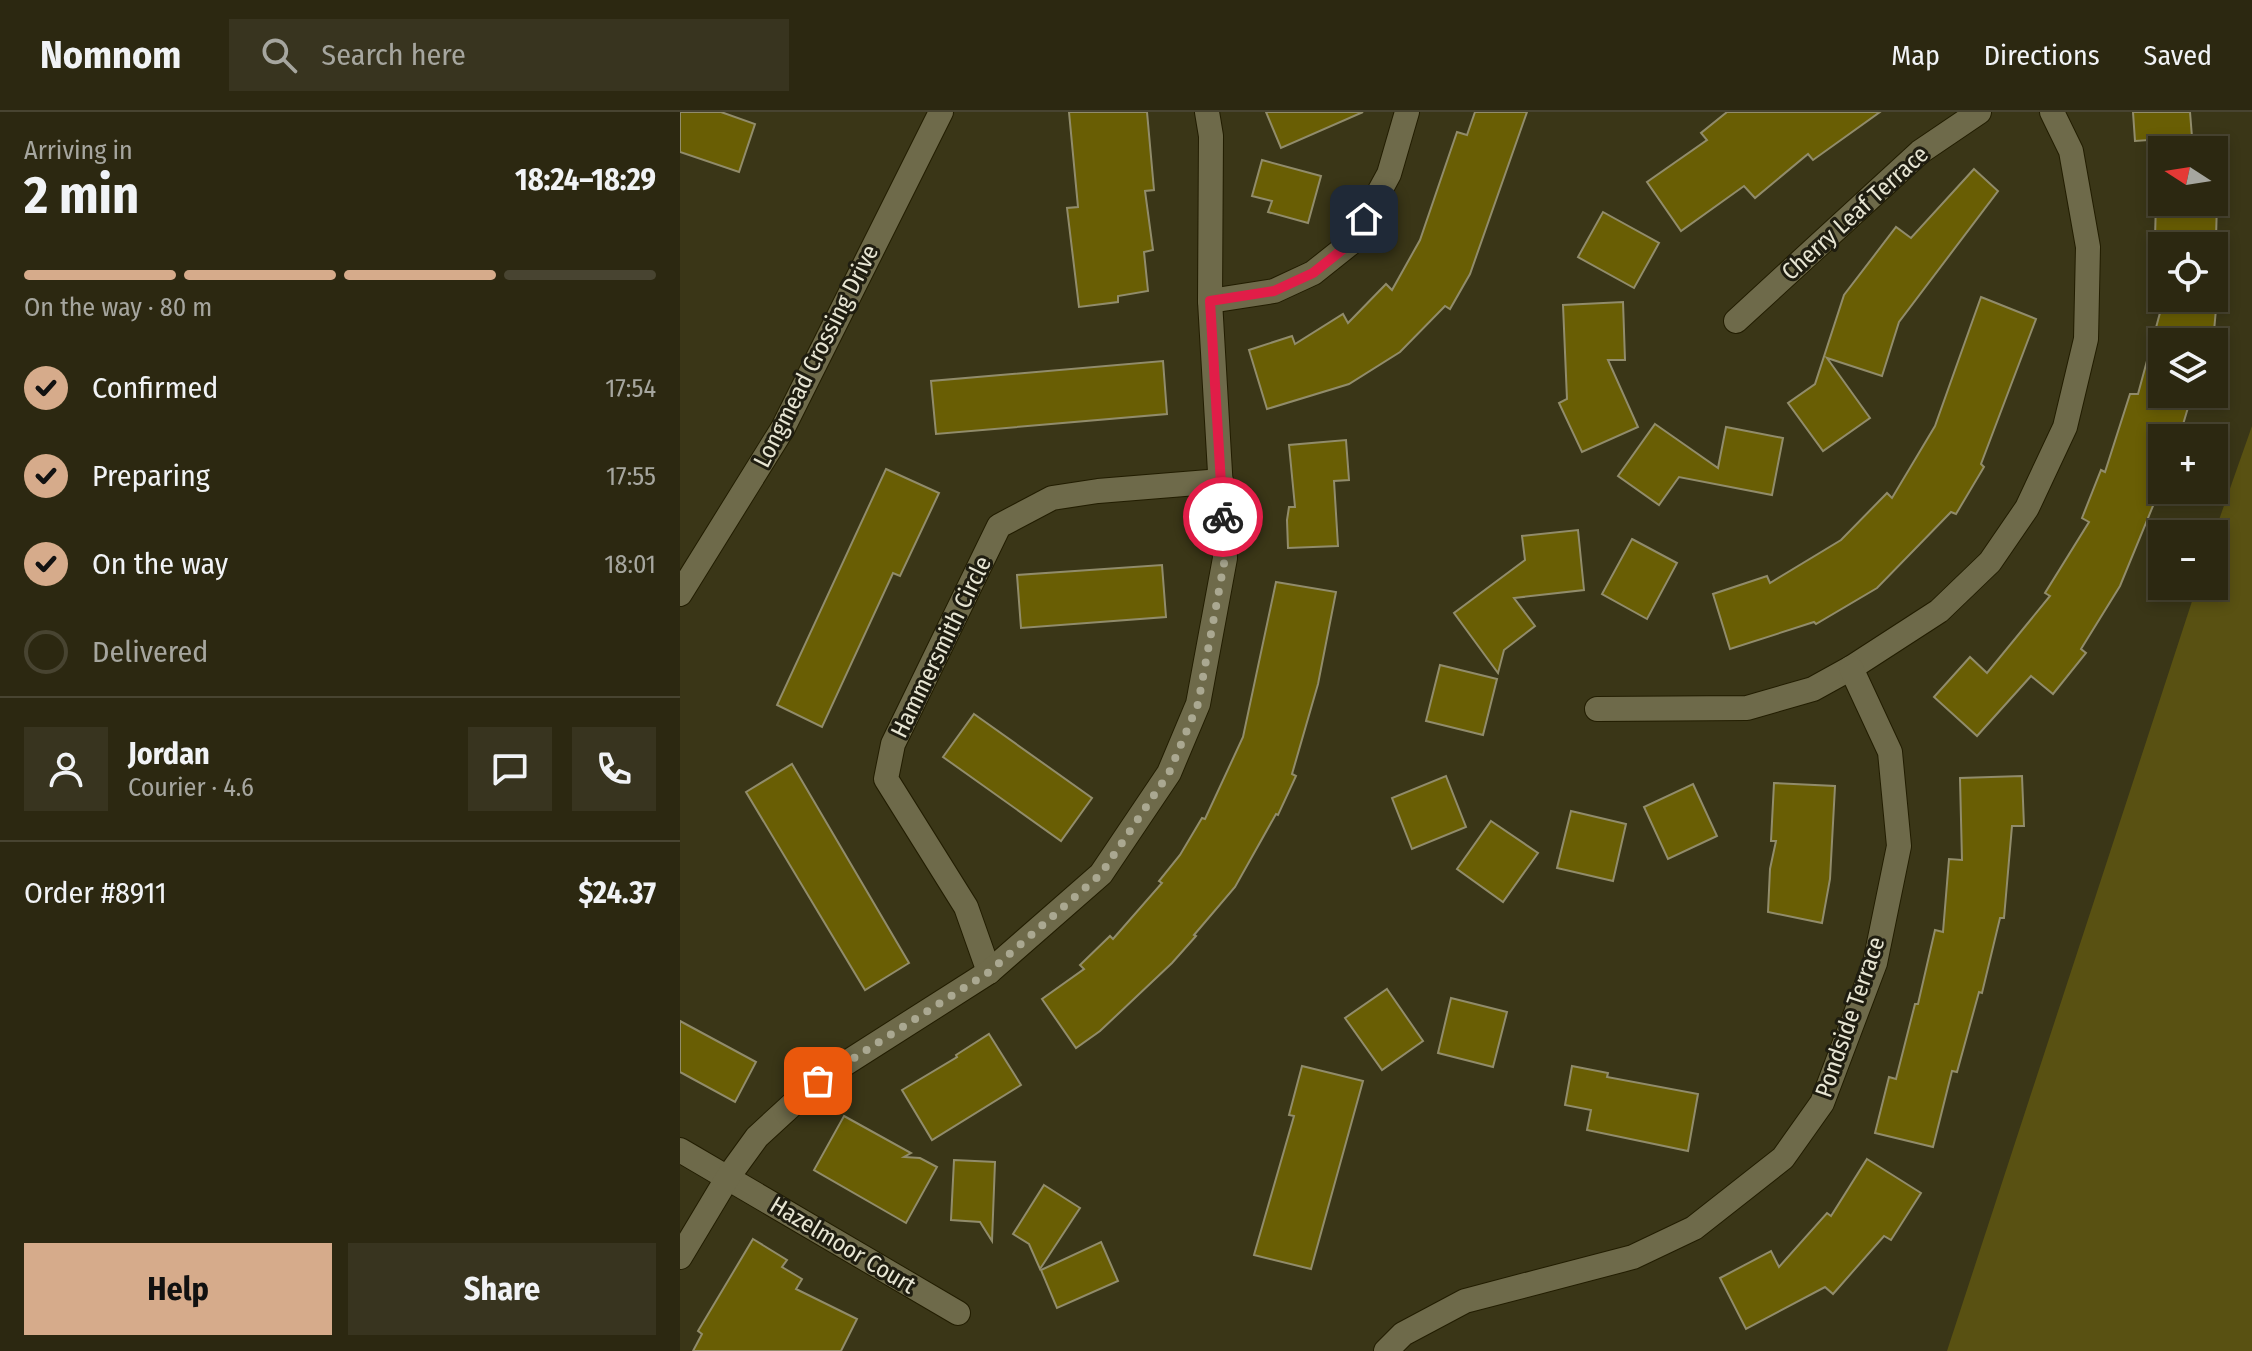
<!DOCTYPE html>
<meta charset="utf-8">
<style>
body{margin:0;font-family:"Fira Sans Condensed",sans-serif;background:#38341f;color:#f1f3f6;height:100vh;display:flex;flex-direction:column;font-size:30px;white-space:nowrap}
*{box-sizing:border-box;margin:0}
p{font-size:26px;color:#a6a69f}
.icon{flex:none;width:44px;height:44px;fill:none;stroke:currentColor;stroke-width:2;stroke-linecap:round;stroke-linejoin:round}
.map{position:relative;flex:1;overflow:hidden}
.panel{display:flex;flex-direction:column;background:#2c2811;width:680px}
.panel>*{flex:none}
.needle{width:52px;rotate:282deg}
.fabs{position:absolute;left:1468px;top:24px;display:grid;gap:16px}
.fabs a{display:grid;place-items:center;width:80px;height:80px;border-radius:0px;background:#2c2811;box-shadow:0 4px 12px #0003,0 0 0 2px #484431;font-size:40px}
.pin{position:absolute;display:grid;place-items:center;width:68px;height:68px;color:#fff;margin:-34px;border-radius:16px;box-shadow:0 4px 12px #0006}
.courier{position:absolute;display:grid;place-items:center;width:80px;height:80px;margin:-40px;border:6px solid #e11d48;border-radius:50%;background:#fff;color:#222;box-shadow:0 2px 10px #0007}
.head em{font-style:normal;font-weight:700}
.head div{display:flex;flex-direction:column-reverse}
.head{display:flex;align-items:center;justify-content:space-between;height:136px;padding:0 24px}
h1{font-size:52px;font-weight:700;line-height:60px}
.bar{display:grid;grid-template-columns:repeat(4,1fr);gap:12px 8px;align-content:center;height:96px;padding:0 24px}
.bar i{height:10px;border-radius:6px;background:#484431}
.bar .selected{background:#d6ab8b}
.bar p{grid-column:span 4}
.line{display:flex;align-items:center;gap:20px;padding:0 24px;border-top:2px solid #484431}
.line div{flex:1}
.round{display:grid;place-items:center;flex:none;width:84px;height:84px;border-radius:0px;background:#38341f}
ol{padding:0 24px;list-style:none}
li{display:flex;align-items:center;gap:24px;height:88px}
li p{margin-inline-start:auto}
li .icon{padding:8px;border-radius:50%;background:#d6ab8b;color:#111;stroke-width:4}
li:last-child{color:#a6a69f}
li i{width:44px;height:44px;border:4px solid #484431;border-radius:50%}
.action{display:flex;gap:16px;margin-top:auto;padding:16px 24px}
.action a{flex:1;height:92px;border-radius:0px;background:#d6ab8b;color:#111;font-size:32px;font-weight:700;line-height:92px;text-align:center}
.action a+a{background:#38341f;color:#f1f3f6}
header{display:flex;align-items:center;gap:48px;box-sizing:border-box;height:112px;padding:0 40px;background:#2c2811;border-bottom:2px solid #484431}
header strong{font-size:38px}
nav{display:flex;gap:44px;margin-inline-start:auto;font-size:28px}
.search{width:560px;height:72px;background:#38341f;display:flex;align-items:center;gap:20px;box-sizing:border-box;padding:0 28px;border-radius:0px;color:#a6a69f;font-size:30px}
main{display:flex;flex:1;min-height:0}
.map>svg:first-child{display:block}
.green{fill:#595112}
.building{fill:#695e04;stroke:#918c6b;stroke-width:2}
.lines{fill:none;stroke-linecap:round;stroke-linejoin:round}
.street-casing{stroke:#221d00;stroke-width:26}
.secondary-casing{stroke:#221d00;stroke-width:26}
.street{stroke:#6e6a4a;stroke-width:24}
.secondary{stroke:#6e6a4a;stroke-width:24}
.done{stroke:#aaa891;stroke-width:8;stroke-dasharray:0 14.4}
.route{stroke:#e11d48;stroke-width:10}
.labels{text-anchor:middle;stroke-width:6;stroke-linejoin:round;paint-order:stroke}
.street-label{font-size:24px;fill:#e7e5d3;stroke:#1f1d10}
</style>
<header>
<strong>Nomnom</strong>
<div class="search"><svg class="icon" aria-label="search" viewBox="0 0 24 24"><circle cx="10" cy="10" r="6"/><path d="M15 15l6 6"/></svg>Search here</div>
<nav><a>Map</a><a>Directions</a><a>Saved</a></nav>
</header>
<main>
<section class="panel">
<div class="head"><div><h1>2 min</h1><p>Arriving in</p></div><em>18:24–18:29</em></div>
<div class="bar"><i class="selected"></i><i class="selected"></i><i class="selected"></i><i></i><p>On the way · 80 m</p></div>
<ol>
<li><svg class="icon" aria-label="check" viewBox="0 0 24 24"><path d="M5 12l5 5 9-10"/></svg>Confirmed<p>17:54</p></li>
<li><svg class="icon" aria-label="check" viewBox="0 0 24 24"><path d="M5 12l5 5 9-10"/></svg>Preparing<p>17:55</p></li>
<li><svg class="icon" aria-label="check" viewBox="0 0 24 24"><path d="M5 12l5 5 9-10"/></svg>On the way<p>18:01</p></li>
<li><i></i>Delivered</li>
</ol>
<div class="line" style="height:144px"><a class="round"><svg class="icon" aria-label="person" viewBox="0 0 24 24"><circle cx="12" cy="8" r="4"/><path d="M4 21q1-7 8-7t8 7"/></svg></a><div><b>Jordan</b><p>Courier · 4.6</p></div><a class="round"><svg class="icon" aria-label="chat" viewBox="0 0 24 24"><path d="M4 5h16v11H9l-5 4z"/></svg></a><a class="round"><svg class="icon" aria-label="phone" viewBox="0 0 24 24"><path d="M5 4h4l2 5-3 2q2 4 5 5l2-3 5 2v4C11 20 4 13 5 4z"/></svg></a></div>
<div class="line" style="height:104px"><div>Order #8911</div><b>$24.37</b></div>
<div class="action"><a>Help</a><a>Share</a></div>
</section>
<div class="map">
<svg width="1572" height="1239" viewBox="0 0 1572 1239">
<rect width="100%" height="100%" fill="#3a3617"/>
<!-- green -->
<path class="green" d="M1572,314V1239H1267L1517,474H1534V422Z"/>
<!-- building -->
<g class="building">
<path d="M0,0H41L75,12L59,60L0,40Z"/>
<path d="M389,0H467L474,78L465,79L473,138L464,140L468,179L438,184V190L399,195L387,96L398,95Z"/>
<path d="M586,0H683L601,36Z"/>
<path d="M795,0H847L790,162L770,197L765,194L720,240L669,272L587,297L569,238L612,224L615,232L663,202L668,211L706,172L712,178L740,128L777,20L787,23Z"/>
<path d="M1047,0H1200L1133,48L1128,42L1075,86L1064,74L1001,119L967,70L1027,28L1021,21Z"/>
<path d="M1453,0H1510L1512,25L1455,29Z"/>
<path d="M582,48L641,64L628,111L588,100L592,89L572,84Z"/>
<path d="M1294,57L1318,79L1219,210L1202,264L1147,246L1190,306L1143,339L1108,291L1135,272L1164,183L1216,115L1231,126Z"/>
<path d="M1476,90H1537L1536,127L1475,126Z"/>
<path d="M923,100L979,131L954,176L898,145Z"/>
<path d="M1301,185L1356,207L1301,352L1304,355L1276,402L1271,400L1197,476L1136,512L1134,510L1050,537L1033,482L1087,464L1090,471L1161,428L1207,381L1212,386L1255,314Z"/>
<path d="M1484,186H1537L1533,230H1482V282H1512L1499,326H1482V372L1440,474L1401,537L1406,541L1373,582L1351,564L1297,624L1254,585L1290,545L1307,561L1370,484L1365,481L1409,410L1402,406L1421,358L1425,360L1450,282H1458Z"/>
<path d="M943,190L945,248H928L958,315L902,340L879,291L887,287L883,193Z"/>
<path d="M483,249L487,302L256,322L251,269Z"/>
<path d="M975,312L1038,356L1046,315L1103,326L1092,383L999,365L979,393L938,364Z"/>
<path d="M666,328L669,368L654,369L658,434L608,436L607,408L609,395H615L609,333Z"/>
<path d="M206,357L259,381L220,464L213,461L142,615L97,593Z"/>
<path d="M898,418L904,478L834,486L855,514L824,538L818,561L774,501L845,448L842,424Z"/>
<path d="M952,427L997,451L967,507L922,482Z"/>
<path d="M482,453L486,505L341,516L337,463Z"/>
<path d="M596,470L656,480L638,572L612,662L616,664L598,703L596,702L555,775L514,823L516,824L492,851L420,919L396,936L362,887L404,857L400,853L430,824L433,827L482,771L479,769L500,743L522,706L525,707L563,625Z"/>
<path d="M760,553L817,567L803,623L746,609Z"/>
<path d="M294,602L412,686L381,729L263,645Z"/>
<path d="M112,652L229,851L185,878L66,680Z"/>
<path d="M766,664L786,715L732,737L712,686Z"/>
<path d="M1342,664L1344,714H1332L1324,806H1320L1302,881L1299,880L1277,960L1272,959L1253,1035L1195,1021L1209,965L1216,967L1235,892H1238L1255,818L1263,820L1269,747L1282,748L1280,666Z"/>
<path d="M1094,671L1155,674L1150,767L1142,811L1088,800L1090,757L1096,729H1091Z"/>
<path d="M1013,672L1037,724L988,747L964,695Z"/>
<path d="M891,699L946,712L933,769L877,756Z"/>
<path d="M811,709L858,741L823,790L777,757Z"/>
<path d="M707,877L743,929L702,958L665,906Z"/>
<path d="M771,886L827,900L813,955L758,941Z"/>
<path d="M0,909L76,950L55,990L0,960Z"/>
<path d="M309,922L341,973L252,1028L222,978L277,945L276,943Z"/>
<path d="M622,954L683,969L631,1157L574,1143L614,1004L609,1003Z"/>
<path d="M892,954L928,961L927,965L1018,982L1008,1039L907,1018L911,998L885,993Z"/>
<path d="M164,1004L231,1041L224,1045L240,1046L257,1055L226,1111L134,1058Z"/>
<path d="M1187,1047L1241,1081L1211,1128L1204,1124L1153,1182L1145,1175L1066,1217L1040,1166L1091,1139L1099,1155L1147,1101L1151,1104Z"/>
<path d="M274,1048L315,1050L312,1129L300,1110L271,1108Z"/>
<path d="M364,1073L400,1096L360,1157L349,1132L333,1122Z"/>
<path d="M73,1127L107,1148L102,1155L122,1167L116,1177L177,1207L161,1239H13L22,1222L18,1219Z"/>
<path d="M421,1130L438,1169L377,1196L361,1158Z"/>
</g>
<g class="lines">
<defs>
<g id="street">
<path d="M530,189L594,179L633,161L672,130L709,62L727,0"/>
<path d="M1056,209L1240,40L1299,0"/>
<path d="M917,597L1067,596L1133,577L1171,556L1259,499L1310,450L1347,396L1385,315L1406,227L1408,135L1391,39L1372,0"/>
<path d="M309,860L286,795L206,667L213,632L319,414L372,386L418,379L541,369"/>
<path d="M0,1038L278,1201"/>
<path d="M0,1145L48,1065L77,1025L138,969L309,860L421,762L489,661L518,592L545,446L530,189L531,24L527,0"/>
<path d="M706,1239L723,1222L785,1189L953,1145L1014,1116L1103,1046L1142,991L1195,851L1219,734L1210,640L1171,556"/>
</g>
<path id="secondary" d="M0,482L103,316L261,0"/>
</defs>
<!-- street casing -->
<use href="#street" class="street-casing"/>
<!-- secondary casing -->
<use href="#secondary" class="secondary-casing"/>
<!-- street -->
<use href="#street" class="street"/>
<!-- secondary -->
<use href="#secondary" class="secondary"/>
</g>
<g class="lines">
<!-- done -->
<path class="done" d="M138,969L309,860L421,762L489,661L518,592L545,446L543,405"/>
<!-- route -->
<path class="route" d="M543,405L530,189L594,179L633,161L672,130L684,107"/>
</g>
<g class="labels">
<!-- street labels -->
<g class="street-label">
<text transform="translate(1175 101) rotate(-42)" y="8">Cherry Leaf Terrace</text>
<text transform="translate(136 244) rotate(-63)" y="8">Longmead Crossing Drive</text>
<text transform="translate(261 535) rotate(-64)" y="8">Hammersmith Circle</text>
<text transform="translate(1170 905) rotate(-71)" y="8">Pondside Terrace</text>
<text transform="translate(163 1133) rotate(31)" y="8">Hazelmoor Court</text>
</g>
</g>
</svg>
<div class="fabs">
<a><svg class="needle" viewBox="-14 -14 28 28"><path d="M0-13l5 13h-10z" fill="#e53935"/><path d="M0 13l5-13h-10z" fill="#a6a69f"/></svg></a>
<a><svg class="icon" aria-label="locate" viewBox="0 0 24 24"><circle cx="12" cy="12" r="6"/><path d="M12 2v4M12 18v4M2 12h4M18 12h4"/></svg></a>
<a><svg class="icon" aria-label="layers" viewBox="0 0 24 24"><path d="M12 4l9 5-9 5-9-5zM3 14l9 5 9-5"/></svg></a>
<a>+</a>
<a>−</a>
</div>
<div class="pin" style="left:138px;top:969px;background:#ea580c"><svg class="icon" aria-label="bag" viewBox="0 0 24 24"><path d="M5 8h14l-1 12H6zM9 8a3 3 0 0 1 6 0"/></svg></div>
<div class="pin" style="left:684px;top:107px;background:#1f2937"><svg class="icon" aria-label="home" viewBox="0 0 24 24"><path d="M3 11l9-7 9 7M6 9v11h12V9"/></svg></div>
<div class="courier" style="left:543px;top:405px"><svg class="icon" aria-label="bike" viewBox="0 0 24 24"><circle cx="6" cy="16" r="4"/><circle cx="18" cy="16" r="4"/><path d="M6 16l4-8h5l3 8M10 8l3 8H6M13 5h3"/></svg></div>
</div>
</main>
